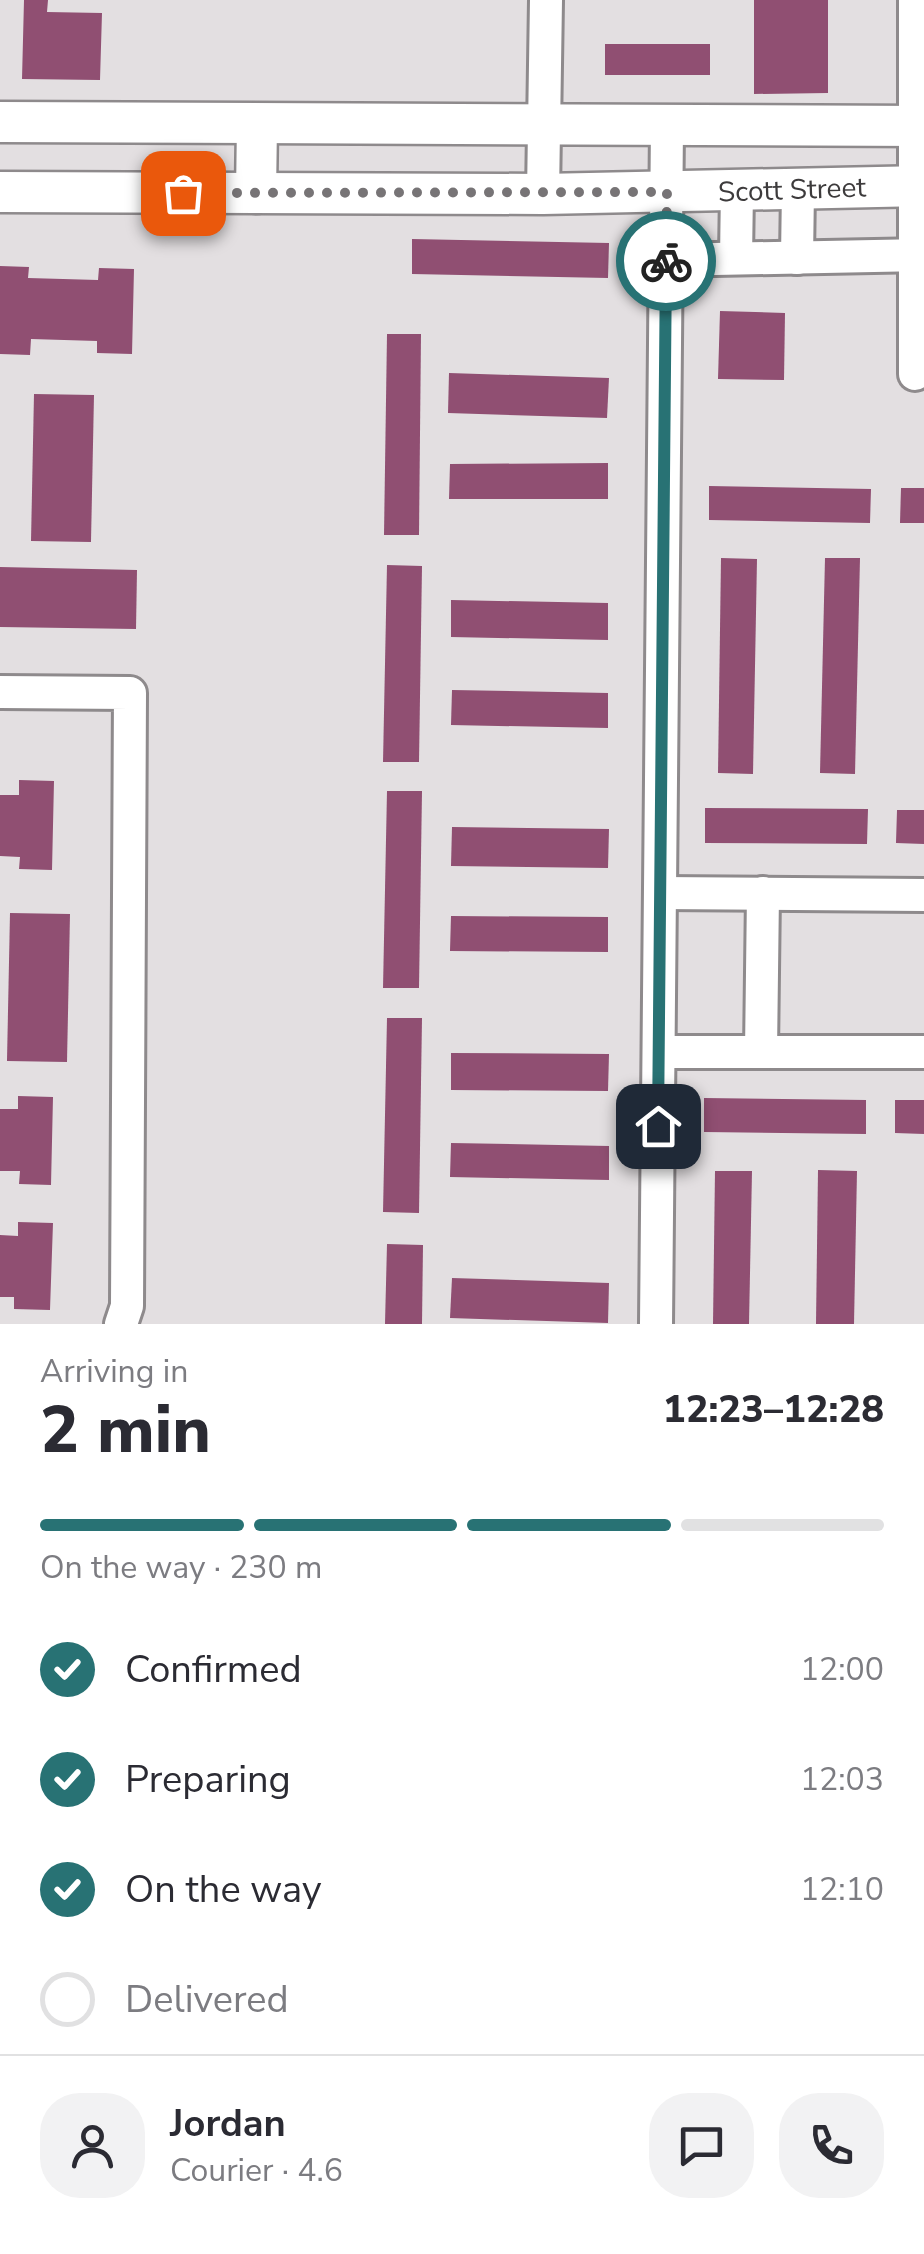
<!DOCTYPE html>
<meta charset="utf-8">
<style>
body{margin:0;font-family:"Nunito Sans",sans-serif;background:#f2f2f3;color:#2b2b33;height:100vh;display:flex;flex-direction:column;font-size:38px;white-space:nowrap}
*{box-sizing:border-box;margin:0}
p{font-size:32px;color:#7c7c81}
.icon{flex:none;width:55px;height:55px;fill:none;stroke:currentColor;stroke-width:2;stroke-linecap:round;stroke-linejoin:round}
.map{position:relative;height:1324px;overflow:hidden}
.side{display:flex;flex-direction:column;background:#fff;flex:1}
.side>*{flex:none}
.pin{position:absolute;display:grid;place-items:center;width:85px;height:85px;color:#fff;margin:-42px;border-radius:20px;box-shadow:0 5px 15px #0006}
.courier{position:absolute;display:grid;place-items:center;width:100px;height:100px;margin:-50px;border:8px solid #287274;border-radius:50%;background:#fff;color:#222;box-shadow:0 2px 12px #0007}
.head em{font-style:normal;font-weight:800}
.head div{display:flex;flex-direction:column-reverse}
.head{display:flex;align-items:center;justify-content:space-between;height:170px;padding:0 40px}
h1{font-size:65px;font-weight:800;line-height:75px}
.bar{display:grid;grid-template-columns:repeat(4,1fr);gap:15px 10px;align-content:center;height:120px;padding:0 40px}
.bar i{height:12px;border-radius:8px;background:#e1e1e2}
.bar .current{background:#287274}
.bar p{grid-column:span 4}
.line{display:flex;align-items:center;gap:25px;padding:0 40px;border-top:2px solid #e1e1e2}
.line div{flex:1}
.round{display:grid;place-items:center;flex:none;width:105px;height:105px;border-radius:40px;background:#f2f2f3}
ol{padding:0 40px;list-style:none}
li{display:flex;align-items:center;gap:30px;height:110px}
li p{margin-inline-start:auto}
li .icon{padding:10px;border-radius:50%;background:#287274;color:#fff;stroke-width:4}
li:last-child{color:#7c7c81}
li i{width:55px;height:55px;border:5px solid #e1e1e2;border-radius:50%}
.map>svg:first-child{display:block}
.building{fill:#904f72}
.lines{fill:none;stroke-linecap:round;stroke-linejoin:round}
.minor-casing{stroke:#8e8a8c;stroke-width:38}
.major-casing{stroke:#8e8a8c;stroke-width:45}
.minor{stroke:#fff;stroke-width:32}
.major{stroke:#fff;stroke-width:40}
.done{stroke:#777476;stroke-width:10;stroke-dasharray:0 18}
.route{stroke:#287274;stroke-width:12}
.labels{text-anchor:middle;stroke-width:10;stroke-linejoin:round;paint-order:stroke}
.street-label{font-size:28px;fill:#3d3b3c;stroke:#fff}
</style>
<div class="map">
<svg width="924" height="1324" viewBox="0 0 924 1324">
<rect width="100%" height="100%" fill="#e3dfe1"/>
<!-- building -->
<g class="building">
<path d="M24,0H48L47,12L102,13L100,80L22,79Z"/>
<path d="M754,0H828V93L754,94Z"/>
<rect x="605" y="44" width="105" height="31"/>
<path d="M412,239L609,243L608,278L412,274Z"/>
<path d="M0,266L29,267L28,278L98,280L99,268L134,269L132,354L97,353V341L31,339L30,355L0,354Z"/>
<path d="M720,311L785,313L784,380L718,379Z"/>
<path d="M387,334H421L419,535H384Z"/>
<path d="M449,373L609,378L607,418L448,413Z"/>
<path d="M34,394L94,395L91,542L31,541Z"/>
<path d="M608,463V499H449L450,464Z"/>
<path d="M709,486L871,489L870,523L709,520Z"/>
<path d="M901,488H924V523H900Z"/>
<path d="M721,558L757,559L753,774L718,773Z"/>
<path d="M825,558H860L855,774L820,773Z"/>
<path d="M387,565L422,566L419,762H383Z"/>
<path d="M0,567L137,570L136,629L0,627Z"/>
<path d="M451,600L608,603V640L451,637Z"/>
<path d="M452,690L608,693V728L451,725Z"/>
<path d="M19,780L54,781L52,870L19,869L20,857L0,856V795H19Z"/>
<path d="M387,791H422L419,988H383Z"/>
<path d="M705,808L868,809L867,844L705,843Z"/>
<path d="M897,810H924V844L896,843Z"/>
<path d="M452,827L609,829L608,868L451,866Z"/>
<path d="M10,913L70,914L67,1062L7,1061Z"/>
<path d="M451,916L608,917V952L450,951Z"/>
<path d="M387,1018H422L419,1213L383,1212Z"/>
<path d="M451,1053L609,1054L608,1091L451,1090Z"/>
<path d="M18,1096L53,1097L51,1185L19,1184L20,1171H0V1109H18Z"/>
<path d="M704,1098L866,1100V1134L704,1132Z"/>
<path d="M895,1100H924V1134L895,1133Z"/>
<path d="M451,1143L609,1146V1180L450,1177Z"/>
<path d="M818,1170L857,1171L854,1324H816Z"/>
<path d="M715,1171H752L749,1324H713Z"/>
<path d="M18,1222L53,1223L50,1310L14,1309V1297H0V1235L18,1236Z"/>
<path d="M387,1244L423,1245L422,1324H385Z"/>
<path d="M452,1278L609,1283L608,1323L450,1318Z"/>
</g>
<g class="lines">
<defs>
<g id="minor">
<path d="M915,0V374"/>
<path d="M543,194L546,0"/>
<path d="M736,258L737,190"/>
<path d="M797,258L798,189"/>
<path d="M666,260L924,255"/>
<path d="M0,692L130,693L127,1306L121,1324"/>
<path d="M660,893L924,895"/>
<path d="M659,1052H924"/>
<path d="M761,1052L763,893"/>
<path d="M656,1324L667,126"/>
</g>
<g id="major">
<path d="M0,122L924,126"/>
<path d="M0,192L543,194L924,186"/>
<path d="M256,193L257,124"/>
</g>
</defs>
<!-- minor casing -->
<use href="#minor" class="minor-casing"/>
<!-- major casing -->
<use href="#major" class="major-casing"/>
<!-- minor -->
<use href="#minor" class="minor"/>
<!-- major -->
<use href="#major" class="major"/>
</g>
<g class="lines">
<!-- done -->
<path class="done" d="M183,193L667,192L666,261"/>
<!-- route -->
<path class="route" d="M658,1126L666,261"/>
</g>
<g class="labels">
<!-- street labels -->
<g class="street-label">
<text transform="translate(792 189) rotate(-2)" y="10">Scott Street</text>
</g>
</g>
</svg>
<div class="pin" style="left:183px;top:193px;background:#ea580c"><svg class="icon" aria-label="bag" viewBox="0 0 24 24"><path d="M5 8h14l-1 12H6zM9 8a3 3 0 0 1 6 0"/></svg></div>
<div class="pin" style="left:658px;top:1126px;background:#1f2937"><svg class="icon" aria-label="home" viewBox="0 0 24 24"><path d="M3 11l9-7 9 7M6 9v11h12V9"/></svg></div>
<div class="courier" style="left:666px;top:261px"><svg class="icon" aria-label="bike" viewBox="0 0 24 24"><circle cx="6" cy="16" r="4"/><circle cx="18" cy="16" r="4"/><path d="M6 16l4-8h5l3 8M10 8l3 8H6M13 5h3"/></svg></div>
</div>
<section class="side">
<div class="head"><div><h1>2 min</h1><p>Arriving in</p></div><em>12:23–12:28</em></div>
<div class="bar"><i class="current"></i><i class="current"></i><i class="current"></i><i></i><p>On the way · 230 m</p></div>
<ol>
<li><svg class="icon" aria-label="check" viewBox="0 0 24 24"><path d="M5 12l5 5 9-10"/></svg>Confirmed<p>12:00</p></li>
<li><svg class="icon" aria-label="check" viewBox="0 0 24 24"><path d="M5 12l5 5 9-10"/></svg>Preparing<p>12:03</p></li>
<li><svg class="icon" aria-label="check" viewBox="0 0 24 24"><path d="M5 12l5 5 9-10"/></svg>On the way<p>12:10</p></li>
<li><i></i>Delivered</li>
</ol>
<div class="line" style="height:180px"><a class="round"><svg class="icon" aria-label="person" viewBox="0 0 24 24"><circle cx="12" cy="8" r="4"/><path d="M4 21q1-7 8-7t8 7"/></svg></a><div><b>Jordan</b><p>Courier · 4.6</p></div><a class="round"><svg class="icon" aria-label="chat" viewBox="0 0 24 24"><path d="M4 5h16v11H9l-5 4z"/></svg></a><a class="round"><svg class="icon" aria-label="phone" viewBox="0 0 24 24"><path d="M5 4h4l2 5-3 2q2 4 5 5l2-3 5 2v4C11 20 4 13 5 4z"/></svg></a></div>
</section>
